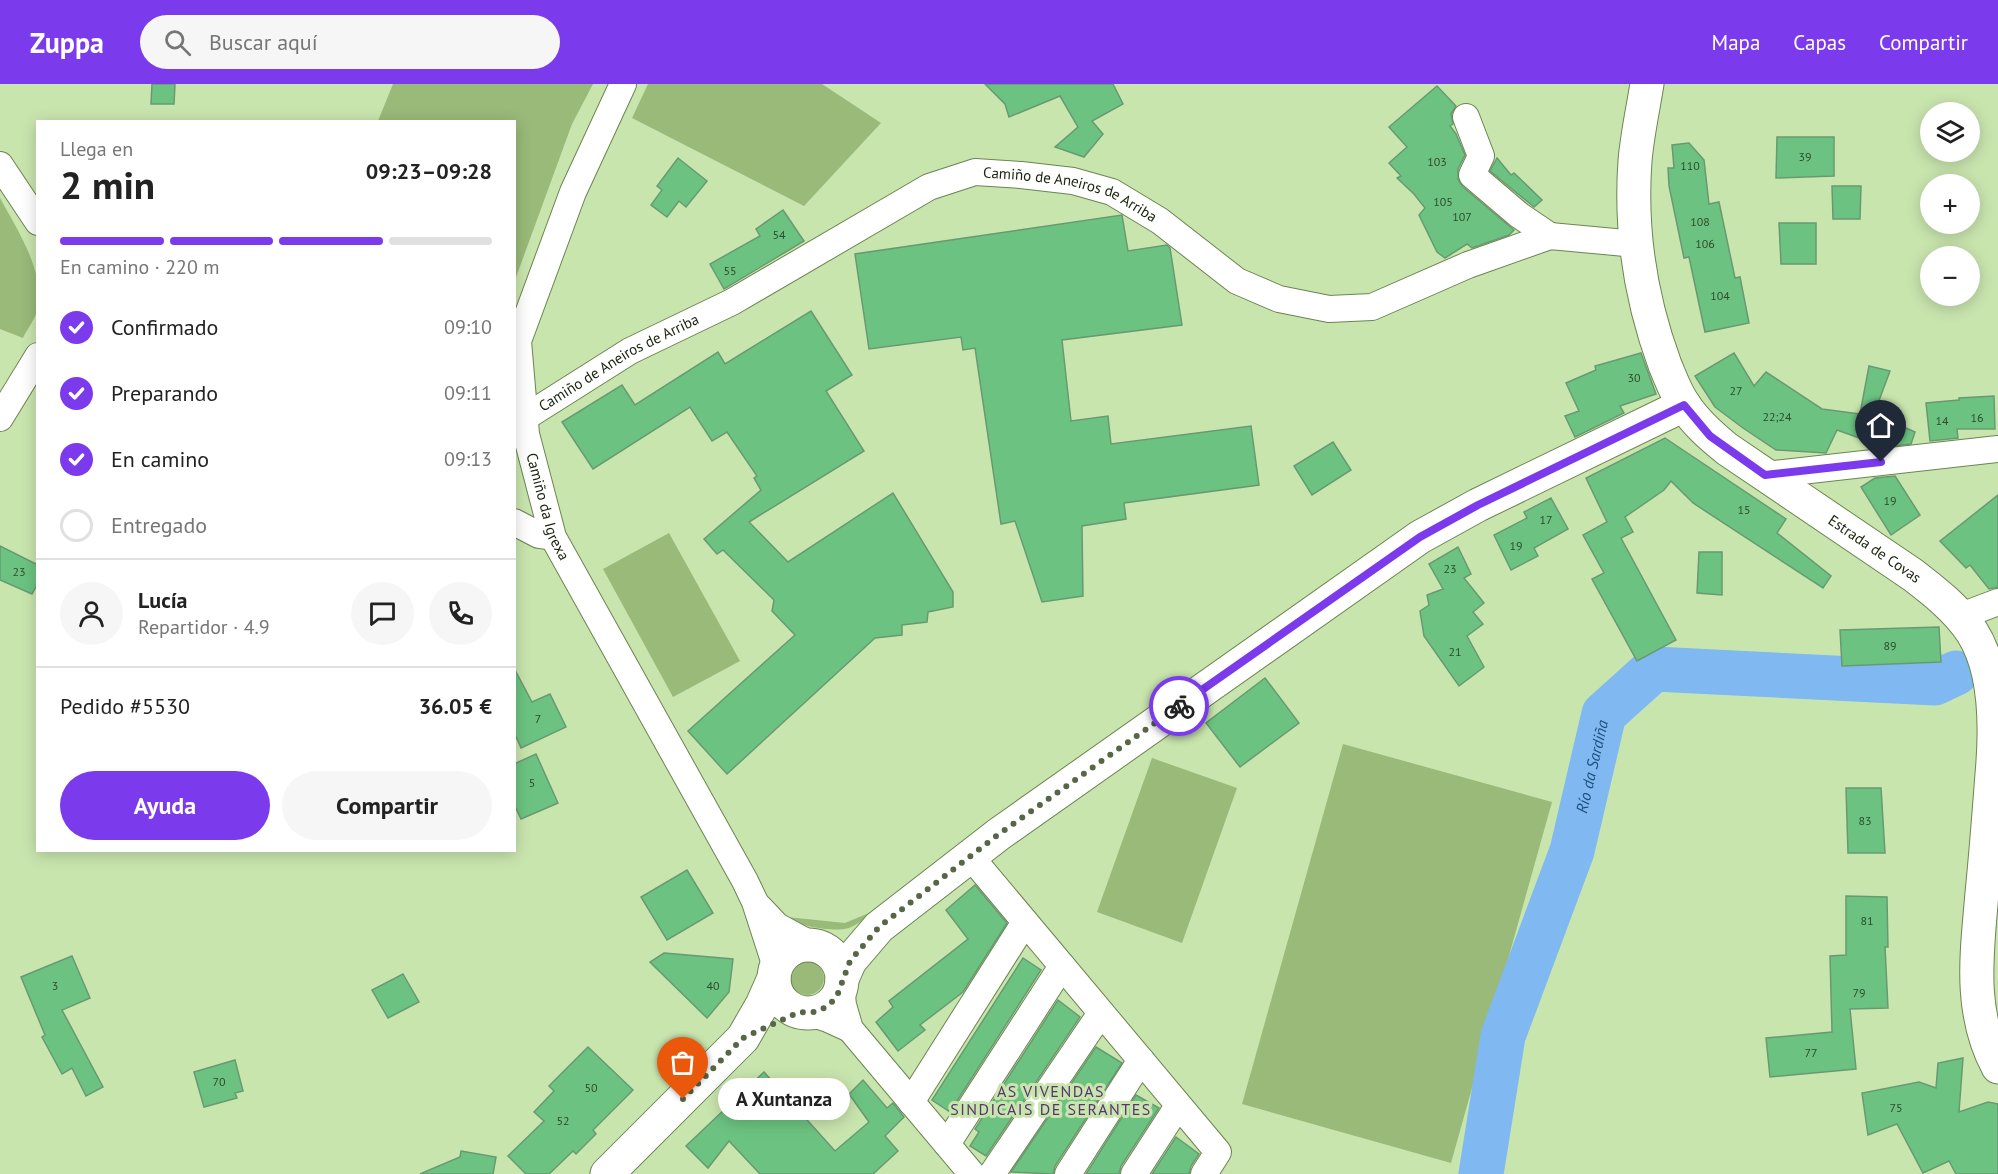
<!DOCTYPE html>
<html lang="es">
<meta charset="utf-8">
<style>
body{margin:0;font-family:"PT Sans",sans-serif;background:#f6f6f6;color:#222;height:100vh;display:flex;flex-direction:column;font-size:22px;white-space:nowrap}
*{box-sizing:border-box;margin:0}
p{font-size:20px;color:#767676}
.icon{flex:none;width:33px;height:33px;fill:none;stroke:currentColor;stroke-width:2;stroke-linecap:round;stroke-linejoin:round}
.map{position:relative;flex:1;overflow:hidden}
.panel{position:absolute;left:36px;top:36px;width:480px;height:732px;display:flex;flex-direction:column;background:#fff;border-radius:0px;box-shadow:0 3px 15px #0003}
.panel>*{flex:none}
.buttons{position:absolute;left:1920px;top:18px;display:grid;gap:12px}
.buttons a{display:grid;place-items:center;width:60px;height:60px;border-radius:50%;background:#fff;box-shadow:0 3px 15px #0003;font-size:30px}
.pin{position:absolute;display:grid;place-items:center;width:51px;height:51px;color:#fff;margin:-62px -26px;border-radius:50% 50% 50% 0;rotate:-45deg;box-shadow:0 0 6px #0007}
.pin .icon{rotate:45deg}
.courier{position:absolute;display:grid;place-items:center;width:60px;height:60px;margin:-30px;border:4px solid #7c3aed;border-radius:50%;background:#fff;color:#222;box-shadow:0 2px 8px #0007}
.bubble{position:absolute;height:42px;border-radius:21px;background:#fff;box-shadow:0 3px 15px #0003;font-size:20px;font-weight:800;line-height:42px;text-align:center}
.head em{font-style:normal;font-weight:800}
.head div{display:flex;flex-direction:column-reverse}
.head{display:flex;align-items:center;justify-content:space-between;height:102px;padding:0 24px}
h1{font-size:39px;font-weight:800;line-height:45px}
.bar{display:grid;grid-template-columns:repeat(4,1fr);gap:9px 6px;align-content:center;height:72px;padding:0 24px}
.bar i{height:8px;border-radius:4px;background:#e0e0e0}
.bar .current{background:#7c3aed}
.bar p{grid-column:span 4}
.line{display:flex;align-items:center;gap:15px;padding:0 24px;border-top:2px solid #e0e0e0}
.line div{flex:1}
.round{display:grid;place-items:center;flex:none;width:63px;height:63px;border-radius:32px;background:#f6f6f6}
ol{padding:0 24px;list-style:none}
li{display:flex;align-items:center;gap:18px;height:66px}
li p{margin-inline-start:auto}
li .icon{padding:6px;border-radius:50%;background:#7c3aed;color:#fff;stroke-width:4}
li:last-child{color:#767676}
li i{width:33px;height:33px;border:3px solid #e0e0e0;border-radius:50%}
.action{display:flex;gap:12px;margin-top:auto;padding:12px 24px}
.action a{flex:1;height:69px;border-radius:36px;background:#7c3aed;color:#fff;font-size:24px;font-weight:800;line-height:69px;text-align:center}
.action a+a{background:#f6f6f6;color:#222}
header{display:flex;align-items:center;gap:36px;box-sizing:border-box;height:84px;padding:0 30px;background:#7c3aed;color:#fff}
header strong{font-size:28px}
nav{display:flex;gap:33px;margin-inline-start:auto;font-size:21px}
.search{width:420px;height:54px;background:#f6f6f6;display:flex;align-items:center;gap:15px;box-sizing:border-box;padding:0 21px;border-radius:33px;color:#767676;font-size:22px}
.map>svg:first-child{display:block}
.green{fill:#99ba79}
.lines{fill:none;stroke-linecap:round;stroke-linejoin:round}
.river{stroke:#80b8f1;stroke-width:45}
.building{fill:#6cc381;stroke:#689a72;stroke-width:1.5}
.minor-casing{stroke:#6b8451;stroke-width:28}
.secondary-casing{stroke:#6b8451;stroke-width:35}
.minor{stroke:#fff;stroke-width:26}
.secondary{stroke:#fff;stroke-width:33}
.done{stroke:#576746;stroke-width:6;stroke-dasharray:0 10.8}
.route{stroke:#7c3aed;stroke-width:8}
.labels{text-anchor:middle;stroke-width:6;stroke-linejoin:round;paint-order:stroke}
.number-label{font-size:12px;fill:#2e4b2b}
.street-label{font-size:15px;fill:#19230e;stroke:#c9e5ae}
.water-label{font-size:16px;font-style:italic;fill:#1f507f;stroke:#c9e5ae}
.neighbourhood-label{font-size:16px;letter-spacing:1.5px;fill:#56346e;stroke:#c9e5ae}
</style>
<header>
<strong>Zuppa</strong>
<div class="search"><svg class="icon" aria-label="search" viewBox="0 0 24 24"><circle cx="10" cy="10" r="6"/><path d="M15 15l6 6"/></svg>Buscar aquí</div>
<nav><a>Mapa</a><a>Capas</a><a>Compartir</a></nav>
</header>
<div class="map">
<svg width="1998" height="1090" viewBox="0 0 1998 1090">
<rect width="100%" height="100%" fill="#c9e5ae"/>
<!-- green -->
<g class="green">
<path d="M393,0H593L572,40L515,196L514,38L378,37Z"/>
<path d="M648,0H822L881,39L804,122L632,34Z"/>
<path d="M0,114C17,145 45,188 38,224C36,234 27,245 23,254L0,245Z"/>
<path d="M669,449L740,577L673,613L603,485Z"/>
<path d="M1343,660L1552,718L1451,1079L1242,1020Z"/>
<path d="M1152,674L1237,704L1182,859L1097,828Z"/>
<path d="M876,826C868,832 859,840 849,844C831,849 806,841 788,838L787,833L845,839Z"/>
<circle cx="807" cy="894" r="17"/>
</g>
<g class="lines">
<!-- river -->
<path class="river" id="s1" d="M1481,1090L1503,952L1572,767L1604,630L1654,585L1935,599L1956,589"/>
</g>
<!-- building -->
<g class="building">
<path d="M152,0H175L174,20H151Z"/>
<path d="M985,0H1113L1123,20L1092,37L1103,50L1084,73L1055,63L1078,43L1060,12L1009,33L1005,20Z"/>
<path d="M1437,2L1456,22L1451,30L1453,40L1450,42L1456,50L1465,71L1458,85V95L1462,102L1514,146L1509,151L1472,164L1467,160L1445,174L1437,168L1419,131L1425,124L1414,110L1397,94L1401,92L1389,79L1407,63L1389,43Z"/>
<path d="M1777,53H1834V92L1776,94Z"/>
<path d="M1689,59L1704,76L1709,120L1719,118L1735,194L1740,193L1749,239L1705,248L1689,173L1684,174L1669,102L1668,84H1674L1672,61Z"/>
<path d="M678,74L707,97L686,123L679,117L667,133L651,121L662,106L657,102Z"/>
<path d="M1497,74L1511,91L1514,89L1542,116L1534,123L1490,87Z"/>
<path d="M1832,102H1861L1860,135H1833Z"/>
<path d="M783,126L804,157L724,205L710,180L760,152L756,145Z"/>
<path d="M1122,131L1128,167L1167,161L1170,164L1182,241L1062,256L1071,337L1108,332L1111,360L1251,342L1259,401L1124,419L1126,435L1082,442L1083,512L1042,518L1015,437L1001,440L975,264L963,266L961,253L869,265L855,170Z"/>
<path d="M1779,139H1816V180H1781Z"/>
<path d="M811,227L852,291L826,307L864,367L749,438L788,478L893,409L953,508V523L928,528L927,538L902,541V551L875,554L727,690L688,647L795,551L772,527L774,516L723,466L717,470L704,455L761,406L754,394L757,392L727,348L712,357L690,323L593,385L562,338L622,301L635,321L718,268L725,280Z"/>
<path d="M1641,269L1656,310L1620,322L1624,329L1575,353L1565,332L1579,327L1566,299L1596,286L1595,282Z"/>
<path d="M1734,269L1754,302L1766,288L1822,325L1860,330L1869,282L1890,287L1874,330L1915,348L1911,360L1884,363L1837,346L1826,369L1776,366L1743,344L1715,323L1695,292Z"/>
<path d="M1994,312L1995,345H1957L1958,354L1930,357L1926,319L1959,316V314Z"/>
<path d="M1665,354L1786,435L1777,449L1831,492L1823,504L1693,419L1671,397L1664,406L1625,433L1633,448L1621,454L1676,556L1637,577L1592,495L1604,489L1583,451L1607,438L1586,394Z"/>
<path d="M1333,358L1351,386L1312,411L1294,382Z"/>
<path d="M1895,392L1920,431L1891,451L1861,403L1875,394Z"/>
<path d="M1998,411V503L1989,505L1970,481L1966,484L1940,457Z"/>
<path d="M1551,414L1568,445L1534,464L1538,472L1511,486L1494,451L1527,434L1524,428Z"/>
<path d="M0,462L38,481V499L32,510L0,496Z"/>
<path d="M1458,463L1471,490L1464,494L1484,519L1473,528L1483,540L1467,552L1484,583L1459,602L1424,552L1420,527L1429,521L1427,511L1443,505L1429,480Z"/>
<path d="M1699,468H1722V511L1697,509Z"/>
<path d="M1939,543L1941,578L1842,582L1840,546Z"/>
<path d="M514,584L532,618L550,610L566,643L521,664L514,648Z"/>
<path d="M1265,594L1299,639L1240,683L1206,639Z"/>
<path d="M536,670L558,719L521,735L514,720V680Z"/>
<path d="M1846,704H1881L1885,769H1848Z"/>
<path d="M687,786L713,829L667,856L641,813Z"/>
<path d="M975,801L1007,839L963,908L920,941L925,946L898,967L876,938L893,923L889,917L968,855L946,826Z"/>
<path d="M1846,812L1887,813L1888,863H1885L1888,924L1850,925L1856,985L1770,993L1766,954L1832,948L1830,872L1846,871Z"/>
<path d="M664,869L733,875L729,908L707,934L650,878Z"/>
<path d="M72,872L90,914L62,926L103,1003L86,1012L72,984L62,990L42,953L45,951L21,893Z"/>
<path d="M1023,874L1041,886L950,1028L932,1016Z"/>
<path d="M403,890L419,918L388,934L372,906Z"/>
<path d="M1058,916L1080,933L986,1072L970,1062L979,1048L975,1045Z"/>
<path d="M588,963L633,1006L593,1046L596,1050L576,1070L573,1067L549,1090H526L508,1072L544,1037L534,1028L554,1007L549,1002Z"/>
<path d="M1096,963L1122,979L1055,1082L1053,1090L1011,1088Z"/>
<path d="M1963,974L1959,1028L1988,1018L1998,1020V1090H1956L1949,1077L1923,1089L1897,1040L1868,1051L1862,1009L1919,998L1936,1004L1938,979Z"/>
<path d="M235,976L243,1007L235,1009L237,1014L204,1023L194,988Z"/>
<path d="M764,988L835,1067L869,1038L849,1010L863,996L887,1024L893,1019L904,1033L885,1052L898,1067L873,1090H760L729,1057L708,1084L686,1062Z"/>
<path d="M1136,1011L1159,1024L1121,1082L1119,1090H1086Z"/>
<path d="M1176,1053L1199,1070L1191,1082L1189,1090H1152Z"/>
<path d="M461,1067L496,1073L493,1090H420L460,1073Z"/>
</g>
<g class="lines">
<defs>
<g id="minor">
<path id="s2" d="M623,0L573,108L518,257L526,350L553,453L745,797L755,818L776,883"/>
<path d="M1466,33L1481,72L1472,91L1519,131L1550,152"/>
<path d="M0,81L38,138"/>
<path d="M0,334L38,272"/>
<path id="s3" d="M524,334L630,267L732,218L929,103L975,88L1021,91L1073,97L1112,108L1160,137L1237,197L1279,215L1329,225L1372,223L1468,181L1550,152L1636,160"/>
<path d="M1765,391L1998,365"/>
<path d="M514,438L539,451L553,453"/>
<path d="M1961,532L1998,518"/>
<path d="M970,772L1218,1068L1204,1090"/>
<path d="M759,823L777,842L812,861"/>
<path d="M841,901L843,921L850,945L972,1090"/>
<path d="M810,929L828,935L850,945"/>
<path d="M911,1018L1025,838"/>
<path d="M947,1060L1062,882"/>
<path d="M992,1090L1101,929"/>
<path d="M1068,1090L1141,976"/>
<path d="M1134,1090L1178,1022"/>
</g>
<g id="secondary">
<path id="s4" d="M1647,0C1643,25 1637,52 1635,77C1630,146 1641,216 1665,281C1671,295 1676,310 1685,322C1696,339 1711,352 1727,365L1913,491C1935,508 1957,525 1972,548C1997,587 1996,646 1992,690C1989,730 1986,769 1982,809C1977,869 1968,927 1998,983"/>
<circle cx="808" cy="895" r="34"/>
<path d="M842,895L850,877L879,843L999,750L1420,453L1478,421L1684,321"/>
<path d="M607,1090L743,954L762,921L774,894"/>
</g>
</defs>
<!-- minor casing -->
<use href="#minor" class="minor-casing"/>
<!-- secondary casing -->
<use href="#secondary" class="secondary-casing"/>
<!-- minor -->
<use href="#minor" class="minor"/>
<!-- secondary -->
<use href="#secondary" class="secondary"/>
</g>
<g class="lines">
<!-- done -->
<path class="done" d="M683,1015L743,954L799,928L810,929L821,926L830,920L837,912L850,877L879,843L999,750L1179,622"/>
<!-- route -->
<path class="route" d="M1179,622L1420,453L1478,421L1684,321L1710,352L1765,391L1881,378"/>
</g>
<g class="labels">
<!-- number labels -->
<g class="number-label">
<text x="1805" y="77">39</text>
<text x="1437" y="82">103</text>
<text x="1690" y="86">110</text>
<text x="1443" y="122">105</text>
<text x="1462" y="137">107</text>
<text x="1700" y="142">108</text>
<text x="779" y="155">54</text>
<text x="1705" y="164">106</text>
<text x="730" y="191">55</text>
<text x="1720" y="216">104</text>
<text x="1634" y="298">30</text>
<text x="1736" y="311">27</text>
<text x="1777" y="337">22;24</text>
<text x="1977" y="338">16</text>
<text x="1942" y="341">14</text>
<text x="1890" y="421">19</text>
<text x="1744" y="430">15</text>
<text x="1546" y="440">17</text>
<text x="1516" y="466">19</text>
<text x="1450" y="489">23</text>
<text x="19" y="492">23</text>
<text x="1890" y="566">89</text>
<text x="1455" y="572">21</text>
<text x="538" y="639">7</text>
<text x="532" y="703">5</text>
<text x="1865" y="741">83</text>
<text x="1867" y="841">81</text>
<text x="55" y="906">3</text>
<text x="713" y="906">40</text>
<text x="1859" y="913">79</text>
<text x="1811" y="973">77</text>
<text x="219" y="1002">70</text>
<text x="591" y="1008">50</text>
<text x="1896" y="1028">75</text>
<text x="563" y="1041">52</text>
</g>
<!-- street labels -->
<g class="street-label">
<text dy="5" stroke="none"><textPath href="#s3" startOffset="614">Camiño de Aneiros de Arriba</textPath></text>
<text dy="5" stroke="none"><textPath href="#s3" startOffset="110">Camiño de Aneiros de Arriba</textPath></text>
<text dy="5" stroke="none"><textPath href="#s2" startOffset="447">Camiño da Igrexa</textPath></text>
<text dy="5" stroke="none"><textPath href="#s4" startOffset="570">Estrada de Covas</textPath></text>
</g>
<!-- water labels -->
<g class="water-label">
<text dy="6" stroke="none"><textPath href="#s1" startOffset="424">Río da Sardiña</textPath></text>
</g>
<!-- neighbourhood labels -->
<g class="neighbourhood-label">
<text x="1051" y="1013">AS VIVENDAS<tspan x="1051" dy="18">SINDICAIS DE SERANTES</tspan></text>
</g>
</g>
</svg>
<div class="buttons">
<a><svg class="icon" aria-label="layers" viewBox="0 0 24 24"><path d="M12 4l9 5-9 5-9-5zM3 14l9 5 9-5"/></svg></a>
<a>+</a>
<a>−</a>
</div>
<div class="pin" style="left:683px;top:1015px;background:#ea580c"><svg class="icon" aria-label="bag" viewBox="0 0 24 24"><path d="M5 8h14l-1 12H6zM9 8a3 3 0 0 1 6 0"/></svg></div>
<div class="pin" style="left:1881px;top:378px;background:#1f2937"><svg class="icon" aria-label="home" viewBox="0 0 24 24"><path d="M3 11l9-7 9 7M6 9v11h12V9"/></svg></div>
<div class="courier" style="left:1179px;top:622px"><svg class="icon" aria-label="bike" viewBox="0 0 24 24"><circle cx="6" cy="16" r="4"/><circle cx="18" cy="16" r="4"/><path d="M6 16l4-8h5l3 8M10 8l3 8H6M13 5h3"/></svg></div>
<div class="bubble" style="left:718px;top:994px;width:132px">A Xuntanza</div>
<section class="panel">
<div class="head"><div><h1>2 min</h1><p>Llega en</p></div><em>09:23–09:28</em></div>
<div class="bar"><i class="current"></i><i class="current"></i><i class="current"></i><i></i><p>En camino · 220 m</p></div>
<ol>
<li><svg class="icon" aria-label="check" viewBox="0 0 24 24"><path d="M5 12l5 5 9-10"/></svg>Confirmado<p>09:10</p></li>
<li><svg class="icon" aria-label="check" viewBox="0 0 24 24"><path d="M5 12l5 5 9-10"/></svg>Preparando<p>09:11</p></li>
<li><svg class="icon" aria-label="check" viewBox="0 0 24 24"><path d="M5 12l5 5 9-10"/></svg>En camino<p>09:13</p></li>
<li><i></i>Entregado</li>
</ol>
<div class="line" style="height:108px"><a class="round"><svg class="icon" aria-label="person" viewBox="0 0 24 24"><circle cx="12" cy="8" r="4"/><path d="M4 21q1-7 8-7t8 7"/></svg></a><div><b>Lucía</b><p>Repartidor · 4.9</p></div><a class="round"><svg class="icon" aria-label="chat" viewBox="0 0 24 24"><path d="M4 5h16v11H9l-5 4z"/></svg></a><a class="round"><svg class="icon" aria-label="phone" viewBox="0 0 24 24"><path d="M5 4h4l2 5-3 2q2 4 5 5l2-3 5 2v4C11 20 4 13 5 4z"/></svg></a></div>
<div class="line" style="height:78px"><div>Pedido #5530</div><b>36.05 €</b></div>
<div class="action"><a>Ayuda</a><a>Compartir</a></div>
</section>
</div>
